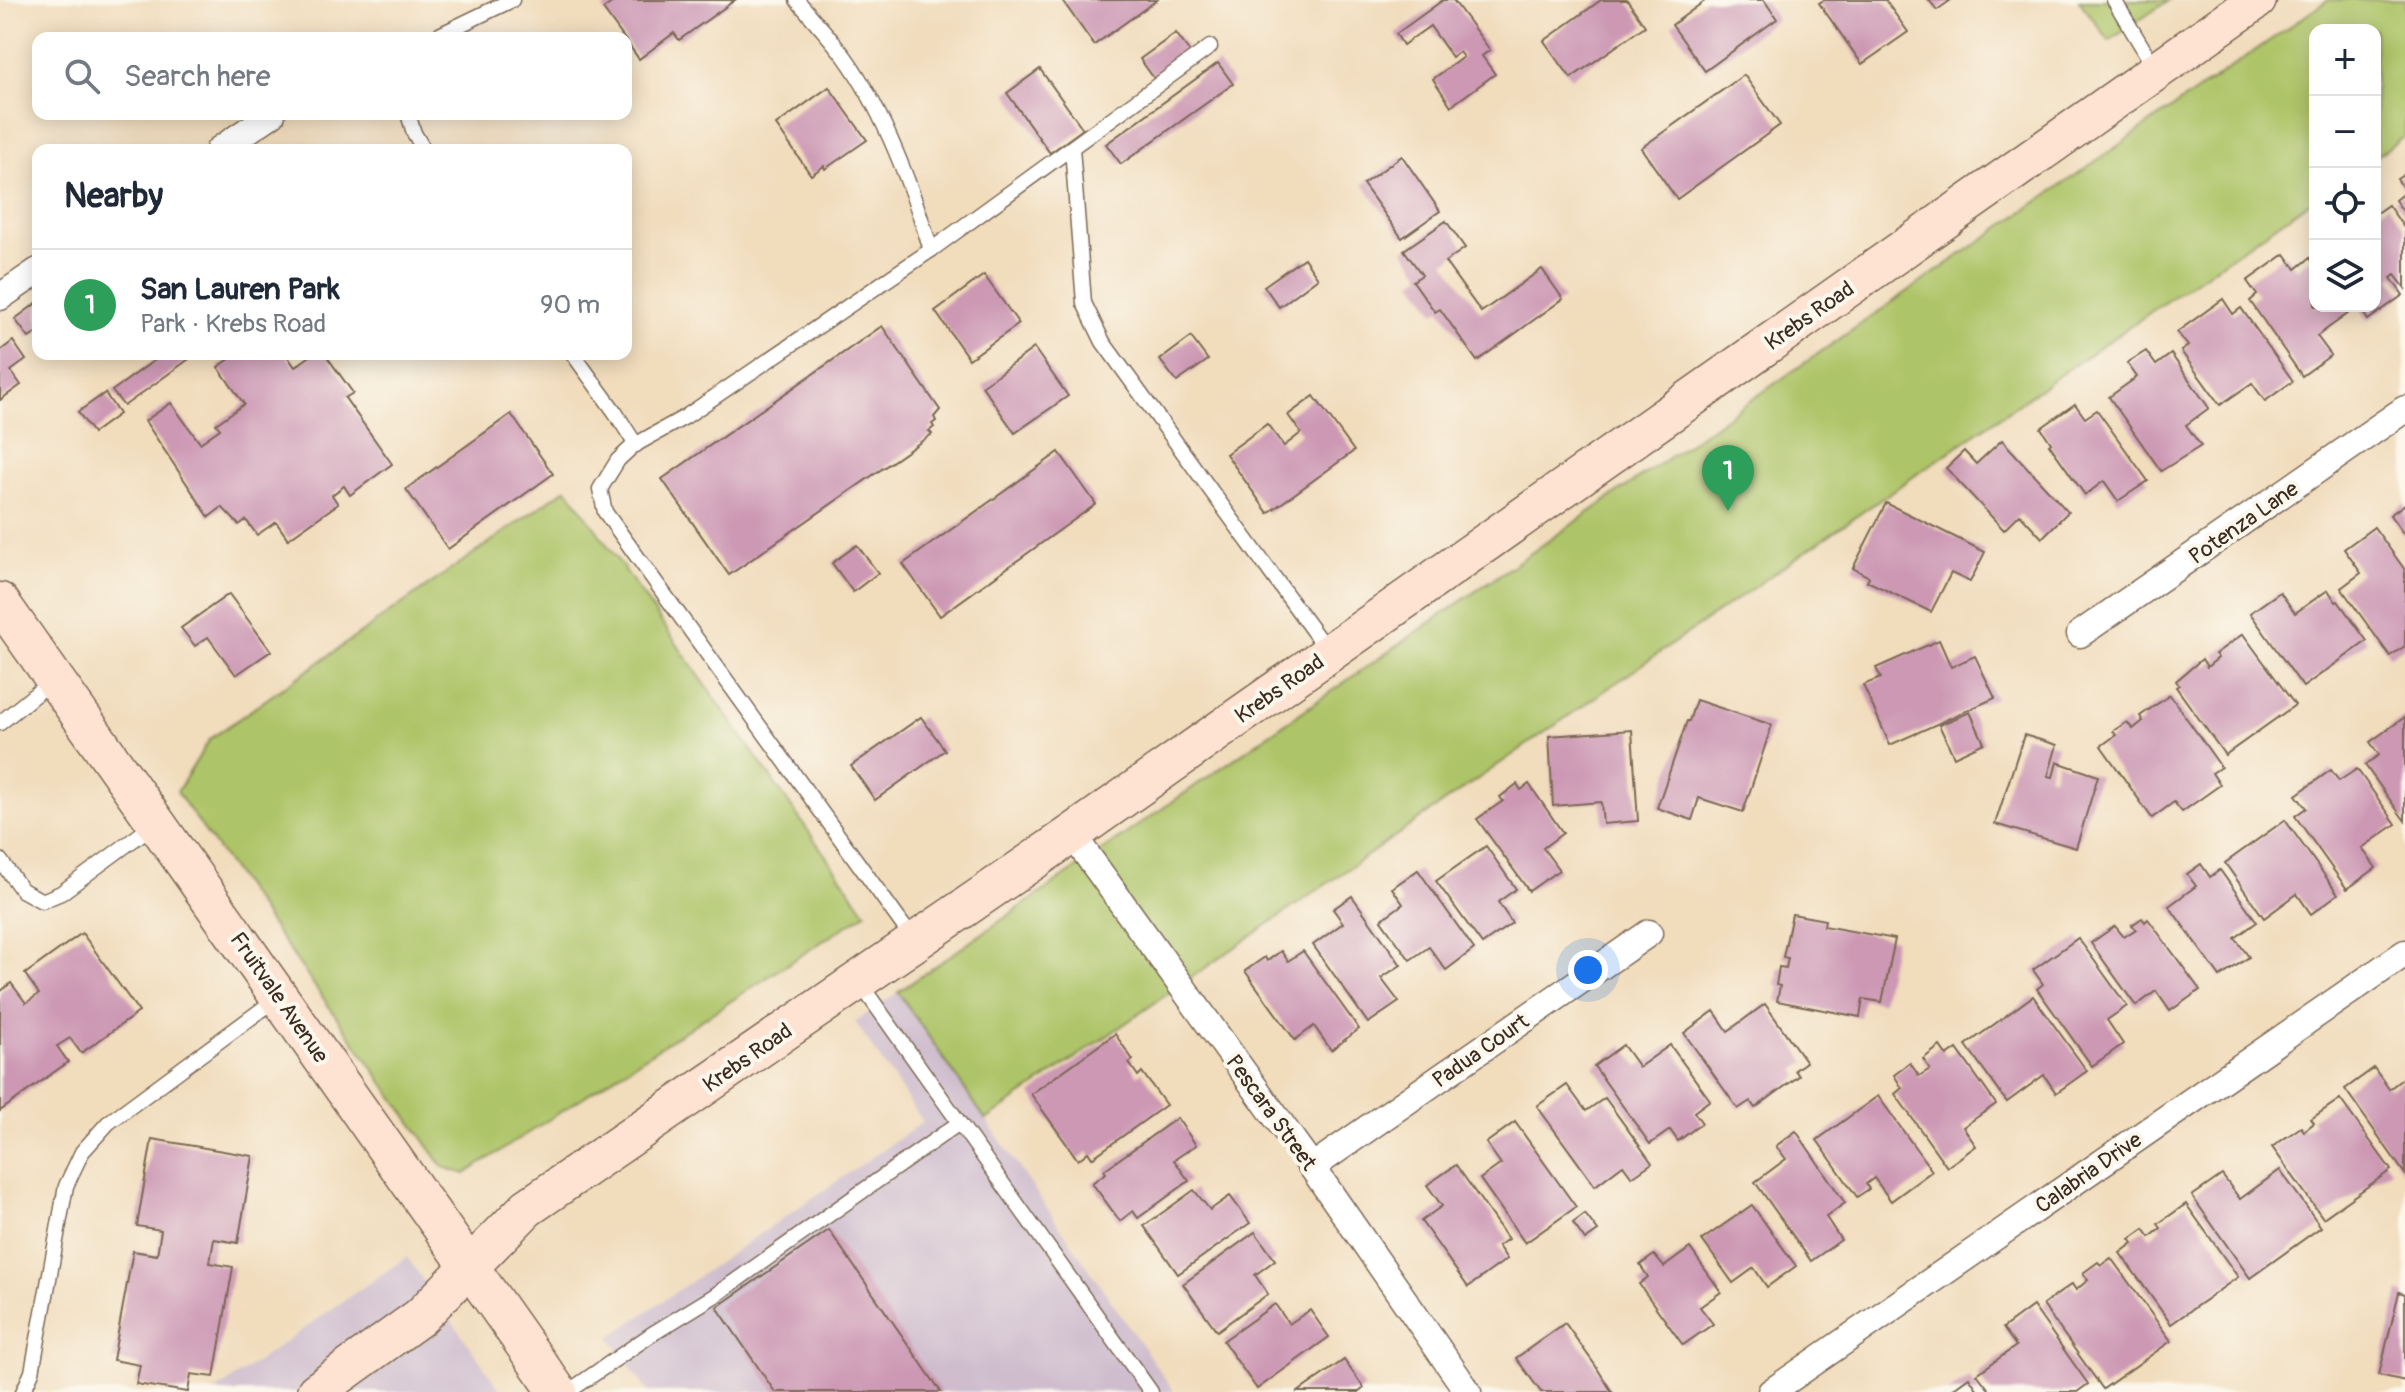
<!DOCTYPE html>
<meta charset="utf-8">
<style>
body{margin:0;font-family:Pangolin,sans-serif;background:#f2f2f3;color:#1f2937}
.controls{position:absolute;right:24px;top:24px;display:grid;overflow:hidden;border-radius:16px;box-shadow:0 4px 20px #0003}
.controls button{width:72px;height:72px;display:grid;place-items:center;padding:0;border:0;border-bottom:2px solid #e0e1e3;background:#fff;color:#1f2937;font:40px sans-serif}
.you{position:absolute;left:1588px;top:970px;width:28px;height:28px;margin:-20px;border:6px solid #fff;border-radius:50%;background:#1a73e8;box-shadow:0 0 0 12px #1a73e833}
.badge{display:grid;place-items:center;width:52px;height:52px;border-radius:50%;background:#d93025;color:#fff;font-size:26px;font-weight:700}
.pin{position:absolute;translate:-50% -66px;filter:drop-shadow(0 2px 4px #0008)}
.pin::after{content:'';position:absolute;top:42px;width:28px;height:24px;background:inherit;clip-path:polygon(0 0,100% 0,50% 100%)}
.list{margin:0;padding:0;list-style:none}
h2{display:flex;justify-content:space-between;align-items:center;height:104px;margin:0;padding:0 32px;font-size:34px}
h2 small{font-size:26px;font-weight:400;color:#747a83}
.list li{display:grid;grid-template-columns:52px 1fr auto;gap:24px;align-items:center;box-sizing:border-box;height:112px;padding:0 32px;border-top:2px solid #e0e1e3}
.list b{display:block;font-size:30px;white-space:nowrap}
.list p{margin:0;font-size:26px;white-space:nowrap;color:#747a83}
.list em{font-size:26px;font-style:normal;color:#747a83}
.icon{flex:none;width:44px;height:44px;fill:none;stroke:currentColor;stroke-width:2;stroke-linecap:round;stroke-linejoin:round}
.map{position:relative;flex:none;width:2405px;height:1392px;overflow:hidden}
.search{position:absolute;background:#fff;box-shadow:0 4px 20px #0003;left:32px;top:32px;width:600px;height:88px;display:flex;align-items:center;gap:20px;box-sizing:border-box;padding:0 28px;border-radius:16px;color:#747a83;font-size:30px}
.panel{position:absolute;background:#fff;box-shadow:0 4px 20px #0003;left:32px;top:144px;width:600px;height:216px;border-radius:16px}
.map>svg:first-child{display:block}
.industrial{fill:#cfbdce}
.green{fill:#aec468;stroke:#747743;stroke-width:2}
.building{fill:#cc98b4}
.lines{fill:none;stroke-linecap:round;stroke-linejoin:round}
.lane-casing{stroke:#7b6855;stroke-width:17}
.street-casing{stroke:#7b6855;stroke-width:29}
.secondary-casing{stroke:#7b6855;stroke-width:41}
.lane{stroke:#fff;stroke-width:14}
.street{stroke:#fff;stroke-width:26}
.secondary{stroke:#fee3d2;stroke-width:38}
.labels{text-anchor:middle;stroke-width:8;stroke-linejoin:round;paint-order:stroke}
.street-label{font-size:22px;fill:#3b2a1e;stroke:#fbf7ec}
</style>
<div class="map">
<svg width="2405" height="1392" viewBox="0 0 2405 1392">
<rect width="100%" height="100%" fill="#fbf7ec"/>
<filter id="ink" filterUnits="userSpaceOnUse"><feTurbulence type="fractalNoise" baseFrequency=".0125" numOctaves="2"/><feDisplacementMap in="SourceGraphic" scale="16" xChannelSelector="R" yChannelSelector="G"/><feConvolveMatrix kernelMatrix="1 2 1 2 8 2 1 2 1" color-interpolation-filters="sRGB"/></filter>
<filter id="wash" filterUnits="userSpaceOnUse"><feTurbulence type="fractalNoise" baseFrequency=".006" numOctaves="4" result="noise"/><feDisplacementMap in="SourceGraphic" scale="32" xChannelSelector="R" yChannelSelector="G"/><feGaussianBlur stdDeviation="1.8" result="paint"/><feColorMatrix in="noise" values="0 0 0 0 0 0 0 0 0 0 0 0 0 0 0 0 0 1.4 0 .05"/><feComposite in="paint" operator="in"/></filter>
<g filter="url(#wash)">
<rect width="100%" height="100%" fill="#f1dcbc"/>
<!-- industrial -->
<g class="industrial">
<polygon points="898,992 1174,1392 648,1392 610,1337 923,1122 855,1022"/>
<polygon points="407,1257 502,1392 214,1392 369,1283"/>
</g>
<!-- green -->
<g class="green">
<polygon points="2079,0 2169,0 2109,41"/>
<polygon points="2328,0 2405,0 2405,136 2375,157 2375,30 2315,30 2315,198 986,1120 898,992"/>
<polygon points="567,488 866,913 465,1174 443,1167 177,792 210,739"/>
</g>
<g id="blocks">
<!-- building -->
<g class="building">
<polygon points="616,0 735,0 679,40 674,33 639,59 603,9"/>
<polygon points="1062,0 1157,0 1094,45"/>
<polygon points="1443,0 1453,0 1490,50 1482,56 1495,74 1451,106 1433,79 1463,57 1459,52 1452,57 1430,26 1403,45 1396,34"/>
<polygon points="1601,0 1627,0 1645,26 1571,78 1544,41"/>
<polygon points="1706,0 1764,0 1777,19 1705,71 1672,25"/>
<polygon points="1824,0 1885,0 1908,32 1862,64 1819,3"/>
<polygon points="1929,0 1951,0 1937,10"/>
<polygon points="1176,33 1192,55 1156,81 1140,59"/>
<polygon points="1218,63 1233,84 1121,164 1106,144"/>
<polygon points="1040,69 1083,129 1050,153 1007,93"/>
<polygon points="1744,75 1780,125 1677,199 1641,148"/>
<polygon points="829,87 867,140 825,169 824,166 811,175 776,125"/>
<polygon points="1402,156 1440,211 1402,238 1363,184"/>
<polygon points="2405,174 2405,191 2397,179"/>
<polygon points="2405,192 2405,214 2395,200"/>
<polygon points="2388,205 2405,229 2405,288 2395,275 2391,278 2403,295 2368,320 2359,306 2375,306 2375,214"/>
<polygon points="1446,221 1465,248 1445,262 1481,312 1542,269 1563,299 1477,361 1440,309 1435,312 1413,281 1422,275 1404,250"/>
<polygon points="2285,254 2296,269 2310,258 2315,265 2315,306 2344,306 2349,313 2317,336 2331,355 2302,376 2250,301 2257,295 2247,281"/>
<polygon points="1304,258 1318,278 1279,307 1264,286"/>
<polygon points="984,275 1019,324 969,359 935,311"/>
<polygon points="2223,299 2233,314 2241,308 2293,381 2265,401 2252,383 2220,405 2181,351 2188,346 2177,332"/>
<polygon points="38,302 38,332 29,338 15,319"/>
<polygon points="882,326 940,410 934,417 936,421 932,424 934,427 929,431 932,434 729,575 662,479"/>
<polygon points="1191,337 1208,360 1177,382 1160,360"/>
<polygon points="13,341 26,360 11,371 21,385 0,400 0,351"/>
<polygon points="1034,348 1068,396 1015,433 982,386"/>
<polygon points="2146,351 2156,365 2171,354 2209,408 2186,425 2201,446 2161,471 2109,397 2137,377 2127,363"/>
<polygon points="163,354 196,354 124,406 112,391"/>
<polygon points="237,354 286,354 295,367 313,354 325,354 353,393 345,398 392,464 350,495 344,486 332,495 338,504 288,539 276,522 257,535 246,520 239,525 222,507 209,517 145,421 171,403 200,443 220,429 216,424 244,404 218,367"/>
<polygon points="105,393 119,414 93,433 78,412"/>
<polygon points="1314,396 1354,451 1268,513 1226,454 1267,424 1284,446 1301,433 1288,415"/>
<polygon points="2075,404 2085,418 2097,410 2148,481 2118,501 2104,481 2085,495 2049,444 2051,443 2041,428"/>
<polygon points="511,414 553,474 448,549 406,489"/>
<polygon points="2002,440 2068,512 2042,538 2020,514 2004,530 1946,468 1964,451 1976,464"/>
<polygon points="1059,452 1096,504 940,616 903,564"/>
<polygon points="1886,503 1985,552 1970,582 1951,573 1931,612 1867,581 1869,577 1853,568"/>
<polygon points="2405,504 2405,536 2390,515"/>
<polygon points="2374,527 2405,570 2405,646 2390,656 2341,588 2361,573 2344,549"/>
<polygon points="857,545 878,573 853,592 832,563"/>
<polygon points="2328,590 2336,602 2338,601 2367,641 2303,687 2250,613 2280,592 2295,613"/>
<polygon points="229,594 271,651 236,675 208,637 195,646 181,628"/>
<polygon points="2243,634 2295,705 2225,755 2176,687 2179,685 2176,681 2202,659 2207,667 2218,658 2215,654"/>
<polygon points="1939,640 1951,667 1975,656 1995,698 1890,745 1863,685 1881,678 1876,668"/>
<polygon points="2170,695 2221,767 2212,773 2220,785 2182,812 2174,802 2152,818 2101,746 2116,735 2113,731 2127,722 2133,729 2143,721 2140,716"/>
<polygon points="1696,700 1772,725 1743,812 1699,798 1692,820 1657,808 1687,721 1689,721"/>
<polygon points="1970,712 1984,743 1954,757 1939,725"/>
<polygon points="921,717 945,750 875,800 851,766"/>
<polygon points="2405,717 2405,821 2365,765 2379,755 2370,742"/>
<polygon points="1632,730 1638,821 1603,824 1601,802 1553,806 1549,736"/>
<polygon points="2024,735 2057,745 2048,776 2053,777 2057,762 2098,776 2076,848 1995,824"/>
<polygon points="2357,769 2396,824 2362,848 2376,868 2347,889 2295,816 2306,808 2296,795 2331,770 2339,781"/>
<polygon points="1517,784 1521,790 1529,784 1563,833 1543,848 1559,870 1529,891 1477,819 1503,801 1500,797"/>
<polygon points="2285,820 2338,894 2311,914 2297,894 2264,918 2225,863"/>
<polygon points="1486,846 1516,889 1498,902 1512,923 1482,944 1436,881"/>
<polygon points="2201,864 2210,877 2220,870 2257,922 2235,938 2249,957 2220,977 2169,906 2196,886 2187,874"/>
<polygon points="1418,870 1474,949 1446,970 1429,947 1410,960 1381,920 1403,904 1392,888"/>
<polygon points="1352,896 1401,965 1381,978 1399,1002 1368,1023 1313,945 1343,923 1333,909"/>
<polygon points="1792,914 1825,920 1824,926 1895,939 1882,1002 1863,999 1860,1017 1777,1001 1780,986 1776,985 1779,967 1786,968 1788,958 1783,957"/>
<polygon points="2142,918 2145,922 2148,919 2200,990 2170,1011 2156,991 2136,1006 2091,943 2115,926 2124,937 2136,929 2132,925"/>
<polygon points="82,933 139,1012 81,1053 70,1038 57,1046 68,1062 0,1111 0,992 11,983 26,1003 39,994 25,974"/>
<polygon points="2078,938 2127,1006 2107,1020 2123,1044 2092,1066 2037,989 2043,984 2033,970"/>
<polygon points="1281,951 1288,961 1303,951 1359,1029 1331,1050 1314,1026 1295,1040 1245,971 1265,957 1267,961"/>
<polygon points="2033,996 2087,1071 2056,1093 2044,1075 2007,1102 1966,1045"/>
<polygon points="1765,1004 1806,1062 1795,1070 1799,1076 1755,1108 1750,1101 1738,1109 1684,1033 1714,1011 1728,1031"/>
<polygon points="1115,1034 1133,1060 1129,1063 1138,1076 1142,1072 1166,1105 1092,1158 1088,1152 1078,1160 1031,1094"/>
<polygon points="1623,1045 1639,1067 1670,1045 1710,1100 1694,1112 1702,1123 1678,1141 1670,1130 1650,1144 1594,1066"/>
<polygon points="1940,1046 1947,1056 1957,1049 1996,1104 1963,1127 1976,1146 1947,1167 1895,1094 1902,1088 1894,1075 1910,1063 1919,1076 1930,1069 1923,1059"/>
<polygon points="2374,1068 2389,1089 2405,1077 2405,1174 2345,1089"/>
<polygon points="1567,1085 1586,1111 1605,1098 1652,1163 1632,1177 1623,1165 1595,1186 1537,1106"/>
<polygon points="1878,1096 1932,1171 1891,1201 1874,1178 1866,1184 1869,1189 1857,1197 1817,1140"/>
<polygon points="2340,1099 2391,1170 2323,1218 2272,1147 2301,1127 2304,1131 2314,1123 2311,1119"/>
<polygon points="1177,1118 1196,1145 1174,1160 1189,1181 1138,1218 1133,1211 1120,1221 1092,1183 1106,1173 1104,1170"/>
<polygon points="1515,1122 1576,1207 1525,1243 1480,1179 1501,1164 1486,1143"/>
<polygon points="1796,1131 1845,1203 1826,1217 1841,1240 1811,1261 1755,1182 1786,1159 1776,1146"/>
<polygon points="152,1139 253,1156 238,1243 214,1239 210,1263 233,1267 214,1377 191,1374 188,1392 136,1384 140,1365 113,1360 133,1251 157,1255 161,1230 137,1226"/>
<polygon points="1456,1165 1508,1239 1498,1246 1507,1259 1468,1287 1421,1221 1442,1206 1427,1185"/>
<polygon points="2280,1170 2321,1227 2250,1278 2192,1196 2222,1175 2240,1199"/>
<polygon points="1194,1190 1210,1210 1230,1196 1250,1223 1178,1274 1144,1226"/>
<polygon points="2186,1204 2238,1277 2171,1324 2120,1253 2133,1243 2130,1239 2144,1229 2150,1237 2161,1228 2158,1224"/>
<polygon points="1752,1205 1796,1266 1767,1287 1754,1268 1733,1283 1702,1240"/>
<polygon points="1585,1214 1598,1231 1585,1240 1573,1223"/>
<polygon points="829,1230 941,1392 775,1392 717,1307"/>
<polygon points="1255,1232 1275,1260 1255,1275 1268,1294 1217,1331 1183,1284"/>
<polygon points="1690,1248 1721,1292 1700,1307 1713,1324 1683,1345 1639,1284 1648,1277 1640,1265 1654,1255 1664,1267"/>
<polygon points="2111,1258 2171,1341 2103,1389 2043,1305 2072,1284 2076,1290 2088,1280 2083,1273 2098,1262 2101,1265"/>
<polygon points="2399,1292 2405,1294 2405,1381 2379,1375"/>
<polygon points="1275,1304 1289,1324 1310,1310 1329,1337 1257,1389 1223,1341"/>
<polygon points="2033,1306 2088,1384 2077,1392 1991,1392 1977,1374 2016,1346 2003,1328"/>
<polygon points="1565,1323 1595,1365 1612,1392 1541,1392 1516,1358"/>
<polygon points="1344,1360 1364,1388 1359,1392 1298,1392"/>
<polygon points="1969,1377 1979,1392 1948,1392"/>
</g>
</g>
</g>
<g filter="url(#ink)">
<use href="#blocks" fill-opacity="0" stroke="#7b6855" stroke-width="2"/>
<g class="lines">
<defs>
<g id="lane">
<path d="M797,0C813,19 830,37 845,57C883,110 912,188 931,250"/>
<polyline points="2114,0 2156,70"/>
<polyline points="433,38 512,0"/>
<polyline points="408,114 414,133 424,150"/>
<polyline points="1072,148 1084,303 1103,342 1329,653"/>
<polyline points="573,354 615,412 636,445"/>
<polyline points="0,723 54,679"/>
<polyline points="0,860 22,890 42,901 61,893 156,823"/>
<polyline points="915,942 605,512 600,489 618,460 633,446 685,417 931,250 1210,47"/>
<polyline points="859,982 1151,1392"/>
<polyline points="23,1392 32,1372 66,1186 82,1152 108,1123 279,997"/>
<polyline points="568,1392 652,1334 714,1296 959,1123"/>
</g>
<g id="street">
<polyline points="219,150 272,114"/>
<polyline points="0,297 38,271"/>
<polyline points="2080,634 2405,409"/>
<polyline points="1072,834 1312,1167 1468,1392"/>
<polyline points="1312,1167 1649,933"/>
<polyline points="1771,1392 2405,953"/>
</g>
<g id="secondary">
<polyline points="0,602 558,1392"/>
<polyline points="316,1392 420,1317 527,1208 1072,834 2257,0"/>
</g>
</defs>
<!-- lane casing -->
<use href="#lane" class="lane-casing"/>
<!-- street casing -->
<use href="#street" class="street-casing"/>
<!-- secondary casing -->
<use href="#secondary" class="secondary-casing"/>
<!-- lane -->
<use href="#lane" class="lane"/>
<!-- street -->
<use href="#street" class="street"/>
<!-- secondary -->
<use href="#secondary" class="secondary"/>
</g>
</g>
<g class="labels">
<!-- street labels -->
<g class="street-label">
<text transform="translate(1809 315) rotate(-35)" y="8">Krebs Road</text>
<text transform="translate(2243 522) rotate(-35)" y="8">Potenza Lane</text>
<text transform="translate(1279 688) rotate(-35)" y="8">Krebs Road</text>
<text transform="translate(280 997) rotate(55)" y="8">Fruitvale Avenue</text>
<text transform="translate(1480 1050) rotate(-35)" y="8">Padua Court</text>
<text transform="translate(747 1057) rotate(-35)" y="8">Krebs Road</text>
<text transform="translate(1272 1112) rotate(54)" y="8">Pescara Street</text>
<text transform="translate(2088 1172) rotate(-35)" y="8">Calabria Drive</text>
</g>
</g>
</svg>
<div class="controls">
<button>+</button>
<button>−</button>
<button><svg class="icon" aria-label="locate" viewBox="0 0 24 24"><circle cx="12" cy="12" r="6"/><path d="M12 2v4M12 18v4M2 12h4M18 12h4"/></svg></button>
<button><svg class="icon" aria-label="layers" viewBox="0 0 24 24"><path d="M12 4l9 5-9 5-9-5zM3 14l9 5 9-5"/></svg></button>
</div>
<div class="you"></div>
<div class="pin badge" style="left:1728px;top:511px;background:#2e9e5b">1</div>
<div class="search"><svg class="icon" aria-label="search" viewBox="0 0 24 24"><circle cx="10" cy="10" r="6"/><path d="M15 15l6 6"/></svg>Search here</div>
<section class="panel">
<h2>Nearby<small></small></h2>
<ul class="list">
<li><span class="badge" style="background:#2e9e5b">1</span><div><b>San Lauren Park</b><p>Park · Krebs Road</p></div><em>90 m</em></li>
</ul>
</section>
</div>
